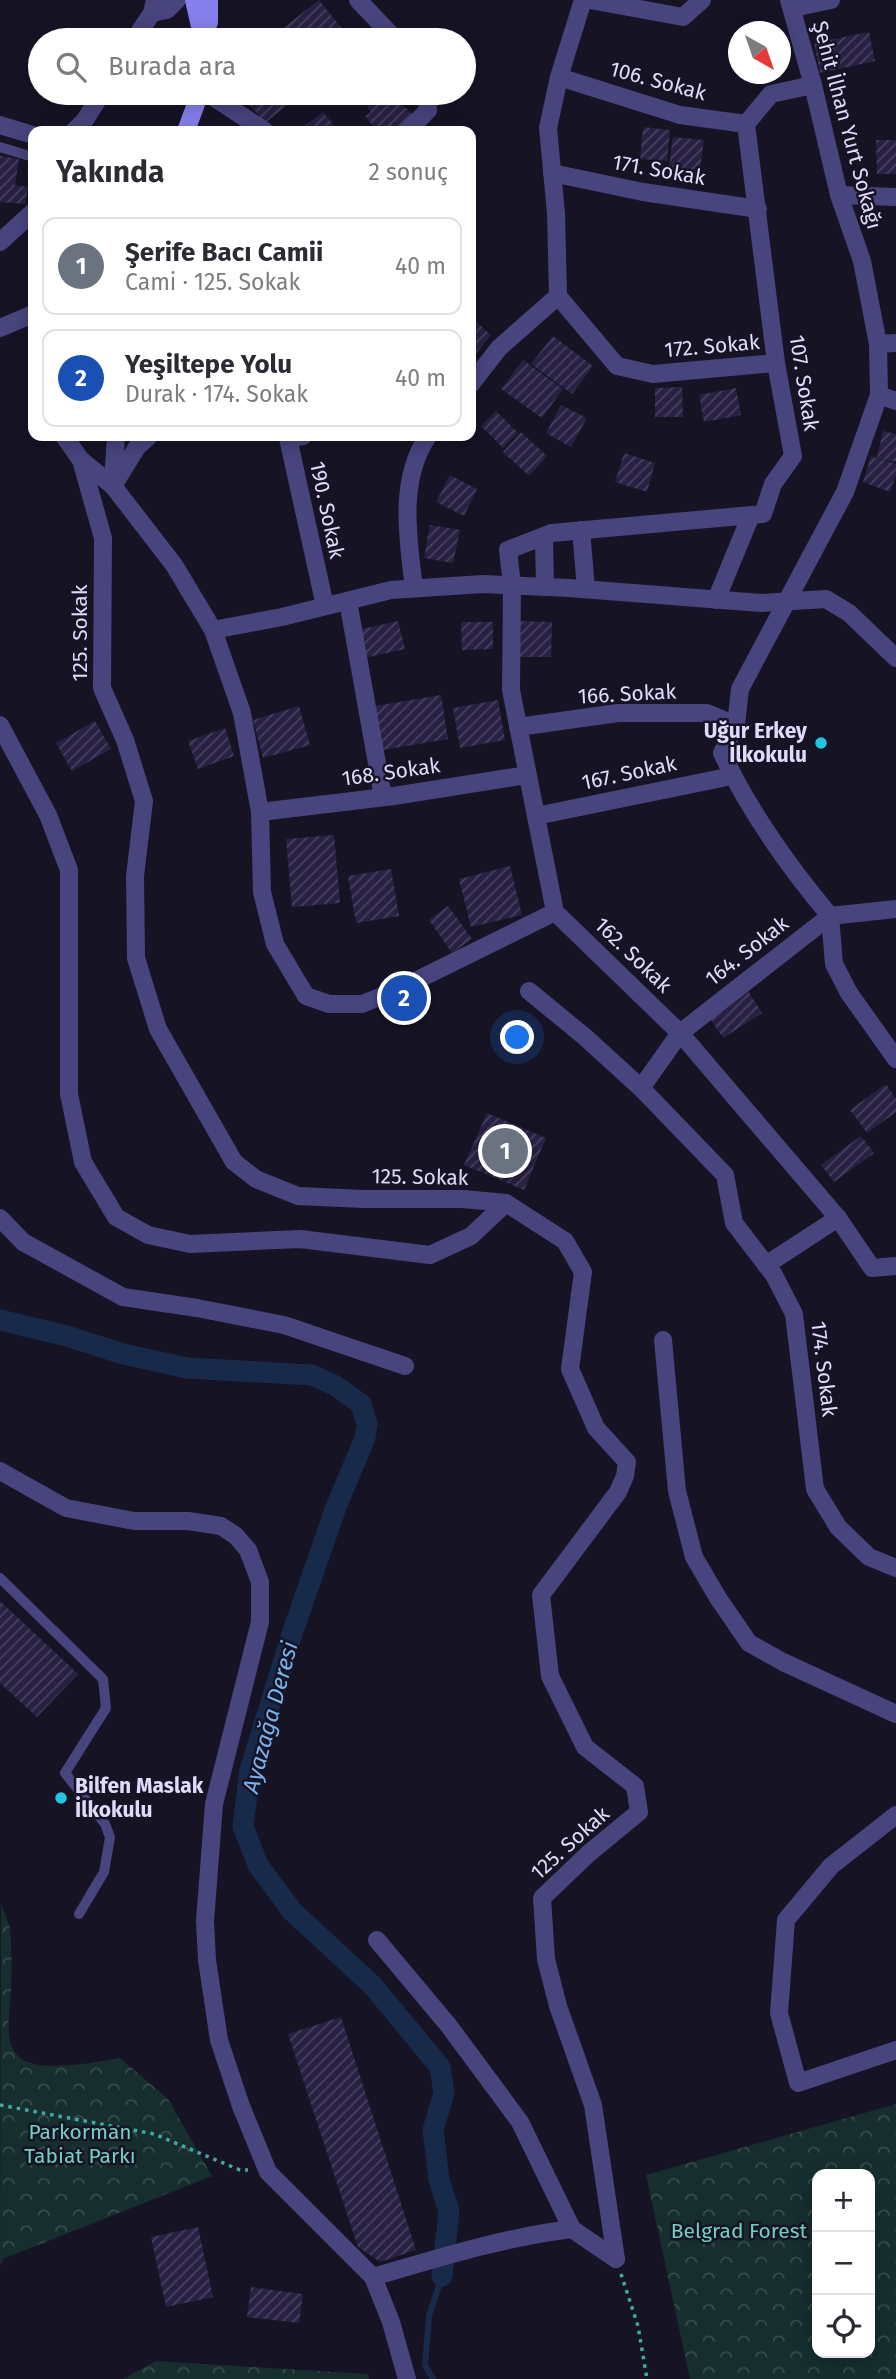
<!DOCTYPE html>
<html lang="tr">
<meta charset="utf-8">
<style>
body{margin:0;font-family:"Fira Sans",sans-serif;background:#f2f2f3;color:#2b2b33}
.controls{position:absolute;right:21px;bottom:21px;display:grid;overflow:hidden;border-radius:14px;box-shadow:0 4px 18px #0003}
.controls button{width:63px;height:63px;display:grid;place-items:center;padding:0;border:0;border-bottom:2px solid #e1e1e2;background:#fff;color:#2b2b33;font:35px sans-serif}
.compass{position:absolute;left:728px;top:21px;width:63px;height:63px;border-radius:50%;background:#fff;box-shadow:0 4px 18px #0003;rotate:140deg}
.you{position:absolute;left:518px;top:1038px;width:24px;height:24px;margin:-18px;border:5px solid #fff;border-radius:50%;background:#1a73e8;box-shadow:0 0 0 10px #1a73e833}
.badge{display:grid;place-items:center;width:46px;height:46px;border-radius:50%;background:#2563eb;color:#fff;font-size:23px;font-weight:700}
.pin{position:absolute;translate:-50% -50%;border:4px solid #fff;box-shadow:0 2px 7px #0006}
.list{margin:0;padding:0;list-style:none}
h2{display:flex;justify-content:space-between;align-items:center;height:91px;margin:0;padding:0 28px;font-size:30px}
h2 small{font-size:23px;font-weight:400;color:#7c7c81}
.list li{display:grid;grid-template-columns:46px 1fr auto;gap:21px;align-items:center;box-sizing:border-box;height:98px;margin:0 14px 14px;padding:0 14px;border:2px solid #e1e1e2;border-radius:14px}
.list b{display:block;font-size:26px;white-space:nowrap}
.list p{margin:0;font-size:23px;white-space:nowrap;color:#7c7c81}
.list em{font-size:23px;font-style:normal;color:#7c7c81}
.icon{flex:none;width:38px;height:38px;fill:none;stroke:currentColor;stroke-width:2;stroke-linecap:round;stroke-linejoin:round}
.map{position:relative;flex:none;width:896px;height:2379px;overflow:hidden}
.search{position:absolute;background:#fff;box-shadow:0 4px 18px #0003;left:28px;top:28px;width:448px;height:77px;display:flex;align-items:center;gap:18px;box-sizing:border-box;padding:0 24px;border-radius:38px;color:#7c7c81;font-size:26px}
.panel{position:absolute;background:#fff;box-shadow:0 4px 18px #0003;left:28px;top:126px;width:448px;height:315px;border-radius:14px}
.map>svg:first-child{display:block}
.forest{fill:url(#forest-crowns);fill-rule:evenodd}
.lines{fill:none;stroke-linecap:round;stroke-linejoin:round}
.stream{stroke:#182a49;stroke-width:6}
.canal{stroke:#182a49;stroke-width:21}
.building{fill:url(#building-hatch)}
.path{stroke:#40a9a6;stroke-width:3.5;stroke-dasharray:3.5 5;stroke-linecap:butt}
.lane{stroke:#48447e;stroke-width:10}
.street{stroke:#48447e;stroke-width:18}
.secondary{stroke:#867fed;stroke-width:18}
.poi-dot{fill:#21c7e0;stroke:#161325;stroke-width:2.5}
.labels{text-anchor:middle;stroke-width:5;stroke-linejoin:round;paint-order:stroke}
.street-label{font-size:21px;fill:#e0dbfa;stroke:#161325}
.poi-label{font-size:21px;font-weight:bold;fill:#e0dbfa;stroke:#161325;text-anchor:end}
.park-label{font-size:21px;fill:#71d1bc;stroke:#161325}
.water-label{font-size:23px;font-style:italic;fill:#77b2ec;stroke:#161325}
</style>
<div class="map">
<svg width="896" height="2379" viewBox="0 0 896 2379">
<defs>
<pattern id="forest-crowns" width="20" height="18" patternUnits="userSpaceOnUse" patternTransform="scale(1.75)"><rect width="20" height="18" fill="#162e2e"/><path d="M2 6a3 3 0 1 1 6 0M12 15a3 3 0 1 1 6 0" fill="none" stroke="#384c4d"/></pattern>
<pattern id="building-hatch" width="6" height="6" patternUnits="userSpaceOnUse" patternTransform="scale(1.75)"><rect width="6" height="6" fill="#292143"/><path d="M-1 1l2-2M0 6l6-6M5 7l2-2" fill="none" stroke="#48415f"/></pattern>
</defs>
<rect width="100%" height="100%" fill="#161325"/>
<!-- forest -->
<g class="forest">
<path d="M1,1904C4,1912 9,1921 10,1929C12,1949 12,1969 11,1989C11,2009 2,2042 19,2057C38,2074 97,2062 120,2058L168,2099L212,2176L3,2259L0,2266Z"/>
<path d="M896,2104V2379H690L646,2175ZM817,2174H870V2353H817Z"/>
<polygon points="156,2361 368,2374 369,2379 123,2379"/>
</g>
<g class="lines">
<!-- stream -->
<polyline class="stream" points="433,2379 425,2365 429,2316 442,2276"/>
<!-- canal -->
<polyline class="canal" points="0,1320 67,1336 123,1354 187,1368 312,1375 336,1386 361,1404 367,1424 365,1438 336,1507 292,1634 250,1770 243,1827 258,1865 292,1911 373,1986 440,2067 444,2093 433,2130 439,2180 449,2211 442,2276"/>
</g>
<!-- building -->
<g class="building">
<polygon points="319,0 351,40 270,40 269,39"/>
<polygon points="869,32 875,61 820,73 814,43"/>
<polygon points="240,93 297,93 300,95 265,123"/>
<polygon points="384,93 389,93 418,119 402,131 377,131 365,116 371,112 367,107"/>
<polygon points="323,112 339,131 298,131"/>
<polygon points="643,127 670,130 667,161 640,159"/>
<polygon points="673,137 704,140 699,176 668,173"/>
<polygon points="876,140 896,140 896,174 877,174"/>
<polygon points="0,156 19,159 15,185 28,187 25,204 0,202"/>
<polygon points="471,317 491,335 471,360"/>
<polygon points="553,336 593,366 572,394 531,364"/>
<polygon points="523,360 563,389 542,418 501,389"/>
<polygon points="682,387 683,417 655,417 655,388"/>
<polygon points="736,388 741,415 704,422 699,395"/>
<polygon points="561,405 587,418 571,447 546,433"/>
<polygon points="496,411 518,433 503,448 481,426"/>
<polygon points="883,431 896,434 896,462 877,458"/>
<polygon points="521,432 547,456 529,476 503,452"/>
<polygon points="624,453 655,463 647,492 615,482"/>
<polygon points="871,456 896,464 896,475 890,492 863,482"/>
<polygon points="450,475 477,489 464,516 436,502"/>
<polygon points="430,525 460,530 453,563 424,558"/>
<polygon points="398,621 405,649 364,658 358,630"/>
<polygon points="520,621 552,622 551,657 520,657"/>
<polygon points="461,622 493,622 493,649 462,650"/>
<polygon points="441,695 448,739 383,750 375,706"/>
<polygon points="498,700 505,740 460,748 453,708"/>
<polygon points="299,706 310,745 263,758 253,720"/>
<polygon points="95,721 111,749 72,771 56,743"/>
<polygon points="225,728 234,756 198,769 188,741"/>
<polygon points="334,835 340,903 292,907 286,839"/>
<polygon points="510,866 522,915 471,927 459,879"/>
<polygon points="391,869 399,916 356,923 348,876"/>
<polygon points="448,906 472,939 452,953 429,920"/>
<polygon points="748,991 762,1013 723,1038 709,1017"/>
<polygon points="886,1084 896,1099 896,1112 867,1133 850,1110"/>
<polygon points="487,1113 546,1138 524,1190 464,1165"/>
<polygon points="861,1136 874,1153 834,1182 821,1165"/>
<polygon points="0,1601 78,1674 37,1717 0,1683"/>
<polygon points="341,2017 416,2250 380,2262 358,2247 288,2034"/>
<polygon points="198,2227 213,2297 166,2307 151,2237"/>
<polygon points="251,2287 303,2294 299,2323 247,2317"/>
</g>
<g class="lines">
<!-- path -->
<g class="path">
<polyline points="0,2105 154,2134 240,2170 248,2170"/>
<polyline points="621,2274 638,2326 647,2379"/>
</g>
<!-- lane -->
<g class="lane">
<polyline points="0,147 33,157"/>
<polyline points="0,1578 103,1679 106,1708 65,1773 105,1824 110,1837 104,1872 79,1914"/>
</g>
<!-- street -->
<g class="street">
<polyline points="358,0 396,40"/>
<polyline points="590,0 683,17 702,0"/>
<path d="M789,0L813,85L839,195L862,261L878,344L879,395L845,492L740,689L736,725L722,753C748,809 790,868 830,916L896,909"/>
<polyline points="793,8 831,0"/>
<polyline points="152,13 167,10 177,0"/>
<polyline points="134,40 152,13 155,0"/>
<polyline points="559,77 680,115 746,124"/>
<polyline points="813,85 771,94 746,124 776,363 793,456 773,484 763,514 552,533 508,550 512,585 511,690 555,912 680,1033 838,1218 872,1268 896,1266"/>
<polyline points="207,93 265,131"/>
<polyline points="0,125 33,135"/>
<polyline points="74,131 85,120 102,93"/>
<polyline points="408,131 428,110 426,93"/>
<polyline points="552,173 643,192 758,209"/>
<polyline points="839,195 896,197"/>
<polyline points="0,242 33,212"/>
<polyline points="558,296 617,366 653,374 776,363"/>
<polyline points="0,328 33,314"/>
<polyline points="878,344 896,343"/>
<polyline points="471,384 499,348 558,296 556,213 548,128 559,77 583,0"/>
<polyline points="879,395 896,401"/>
<polyline points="64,436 81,460 113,486 174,565 213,630 242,713 260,812 262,892 275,944 306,996 329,1004 362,1004 395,991 555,912"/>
<polyline points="303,436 288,438 325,606"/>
<polyline points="81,460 103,538 102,688 125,740 144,801 135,876 136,958 158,1029 234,1162 256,1179 298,1196 364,1199 463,1199 506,1203 565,1241 583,1272 570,1369 596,1428 627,1462 625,1476 618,1492 541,1595 550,1676 585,1747 635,1786 639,1812 588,1854 542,1898 546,1959 558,2006 593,2105 616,2259"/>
<polyline points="113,482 116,436"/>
<polyline points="113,486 137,447 149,436"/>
<polyline points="581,530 586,589"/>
<polyline points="544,537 545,587"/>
<path d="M414,588C408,539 398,480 428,436"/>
<polyline points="716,600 751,515"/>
<polyline points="348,601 383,797"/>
<polyline points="213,630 282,617 391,590 483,584 569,588 761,603 826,599 849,613 896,658"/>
<polyline points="0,725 48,815 69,870 69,1094 83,1162 116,1217 148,1235 190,1244 300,1239 430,1255 471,1236 506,1203"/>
<polyline points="518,727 618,713 707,713 736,725"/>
<polyline points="260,812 394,796 527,775"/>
<polyline points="536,816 732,776"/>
<polyline points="830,916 834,964 849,993 896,1059"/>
<polyline points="529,991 585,1037 641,1088 725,1175 734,1223 774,1275 794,1314 815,1489 838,1527 869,1557 896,1568"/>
<polyline points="641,1088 680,1033 830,916"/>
<polyline points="0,1218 23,1242 123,1297 197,1308 284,1325 405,1366"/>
<polyline points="766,1265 838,1218"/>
<polyline points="663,1340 677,1491 694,1557 718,1598 749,1643 783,1662 896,1714"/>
<polyline points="0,1471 66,1508 134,1521 188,1521 221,1526 236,1536 248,1550 260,1582 260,1622 214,1804 205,1921 207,1960 219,2040 241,2106 268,2172 373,2277 391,2322 407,2379"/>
<polyline points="896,1815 831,1866 786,1920 779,2013 798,2083 896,2050"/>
<polyline points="377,1940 449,2026 520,2122 572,2229"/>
<path d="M373,2277C438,2258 505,2237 572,2229L616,2259"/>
</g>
<!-- secondary -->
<g class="secondary">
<polyline points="194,0 202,35"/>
<polyline points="203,40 209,22 209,0"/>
<polyline points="186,131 200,93"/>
</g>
</g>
<!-- markers -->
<g class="poi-dot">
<circle cx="821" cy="743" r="7"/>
<circle cx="61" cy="1798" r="7"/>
</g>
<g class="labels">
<!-- street labels -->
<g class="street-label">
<text transform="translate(658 81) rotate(15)" y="7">106. Sokak</text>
<text transform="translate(847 125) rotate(75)" y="7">Şehit İlhan Yurt Sokağı</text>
<text transform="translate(659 170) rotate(10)" y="7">171. Sokak</text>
<text transform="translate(712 346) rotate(-5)" y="7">172. Sokak</text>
<text transform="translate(804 383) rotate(81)" y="7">107. Sokak</text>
<text transform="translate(327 510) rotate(78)" y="7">190. Sokak</text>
<text transform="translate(80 633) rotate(-90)" y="7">125. Sokak</text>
<text transform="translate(627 694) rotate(-3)" y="7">166. Sokak</text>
<text transform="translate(391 772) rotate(-8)" y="7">168. Sokak</text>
<text transform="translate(629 773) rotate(-12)" y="7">167. Sokak</text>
<text transform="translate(747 951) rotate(-38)" y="7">164. Sokak</text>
<text transform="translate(633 955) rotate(44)" y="7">162. Sokak</text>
<text transform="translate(420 1177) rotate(1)" y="7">125. Sokak</text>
<text transform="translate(824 1369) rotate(83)" y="7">174. Sokak</text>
<text transform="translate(570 1843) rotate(-42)" y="7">125. Sokak</text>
</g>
<!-- poi labels -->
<g class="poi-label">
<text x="807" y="738">Uğur Erkey<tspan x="807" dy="24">İlkokulu</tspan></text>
<text x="75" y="1793" text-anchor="start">Bilfen Maslak<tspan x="75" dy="24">İlkokulu</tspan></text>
</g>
<!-- park labels -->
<g class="park-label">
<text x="80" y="2139">Parkorman<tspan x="80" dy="24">Tabiat Parkı</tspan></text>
<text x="739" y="2238">Belgrad Forest</text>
</g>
<!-- water labels -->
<g class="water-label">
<text transform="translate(270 1717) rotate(-75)" y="8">Ayazağa Deresi</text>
</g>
</g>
</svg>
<div class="controls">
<button>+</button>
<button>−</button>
<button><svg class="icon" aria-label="locate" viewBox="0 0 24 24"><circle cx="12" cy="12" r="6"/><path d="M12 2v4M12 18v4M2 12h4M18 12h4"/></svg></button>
</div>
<svg class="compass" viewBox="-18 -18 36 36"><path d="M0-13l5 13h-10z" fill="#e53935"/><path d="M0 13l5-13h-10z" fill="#7c7c81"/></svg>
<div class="you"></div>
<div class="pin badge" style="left:505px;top:1151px;background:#6b7280">1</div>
<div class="pin badge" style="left:404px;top:998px;background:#1a4fb4">2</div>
<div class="search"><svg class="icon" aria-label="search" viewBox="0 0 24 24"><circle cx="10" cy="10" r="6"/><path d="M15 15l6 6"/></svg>Burada ara</div>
<section class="panel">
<h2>Yakında<small>2 sonuç</small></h2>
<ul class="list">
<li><span class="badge" style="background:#6b7280">1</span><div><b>Şerife Bacı Camii</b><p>Cami · 125. Sokak</p></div><em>40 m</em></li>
<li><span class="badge" style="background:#1a4fb4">2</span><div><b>Yeşiltepe Yolu</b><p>Durak · 174. Sokak</p></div><em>40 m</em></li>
</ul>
</section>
</div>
